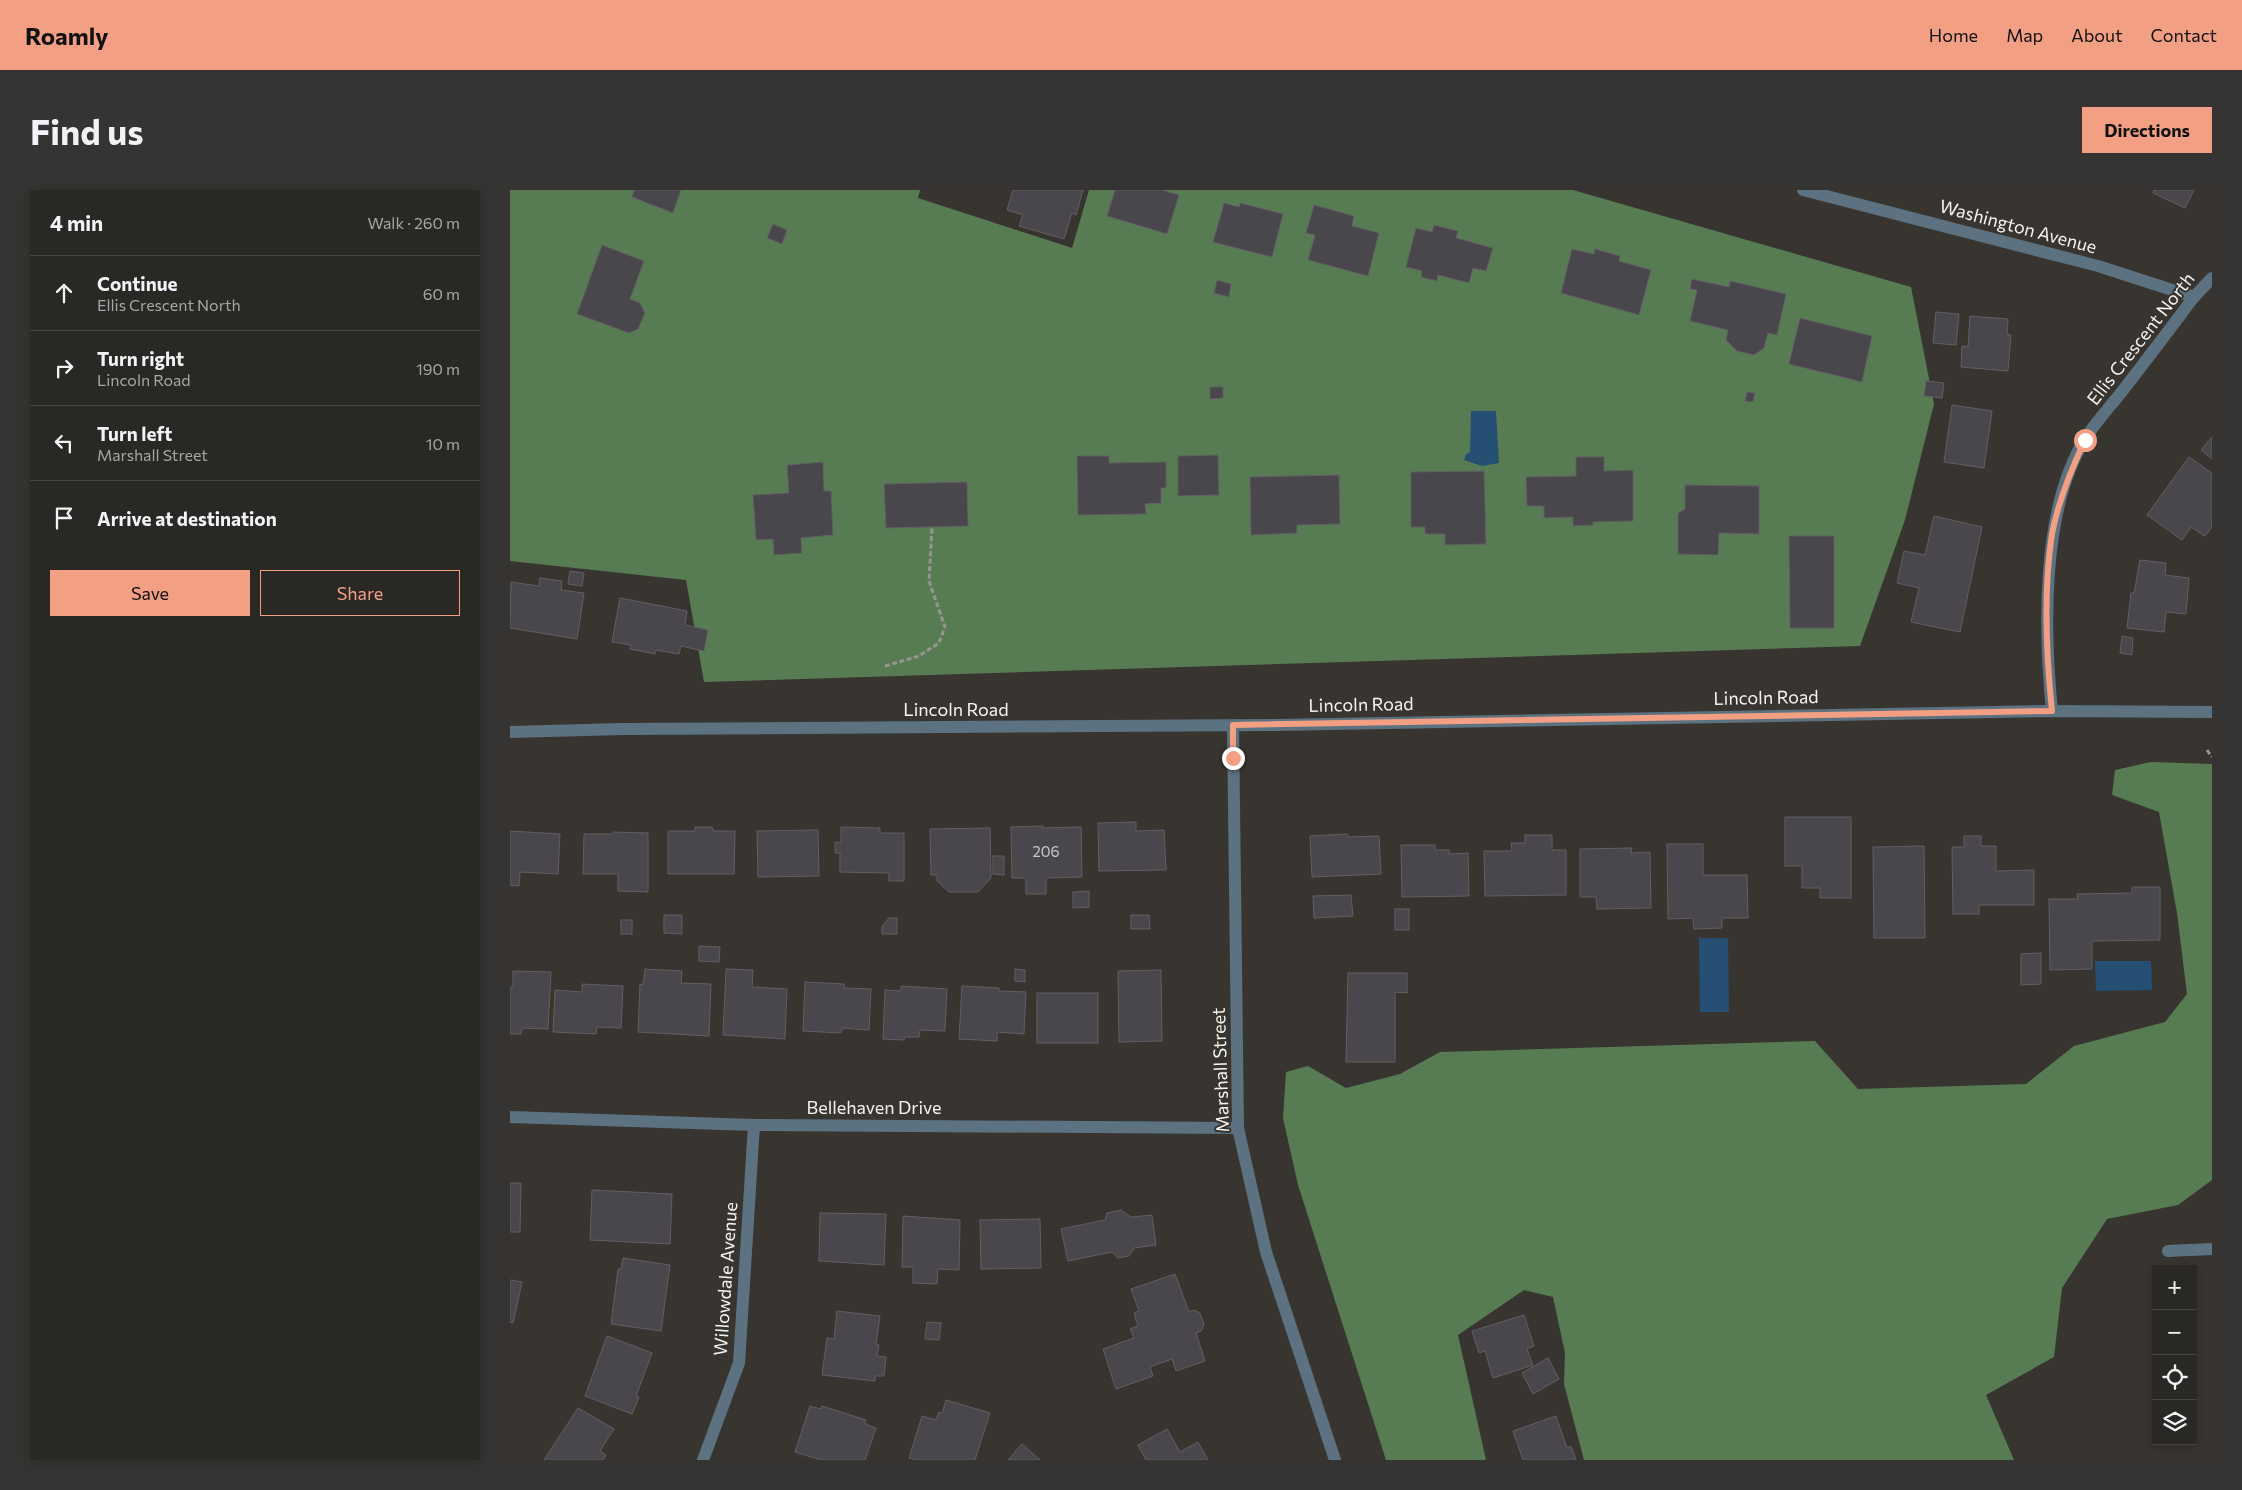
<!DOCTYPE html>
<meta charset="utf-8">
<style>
body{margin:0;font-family:Commissioner,sans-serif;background:#363432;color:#f1f3f6}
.controls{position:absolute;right:15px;bottom:15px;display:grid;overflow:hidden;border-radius:0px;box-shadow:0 2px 12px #0003}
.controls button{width:45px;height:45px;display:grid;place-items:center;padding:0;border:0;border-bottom:1px solid #464442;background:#2a2825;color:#f1f3f6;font:25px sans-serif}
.stop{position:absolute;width:15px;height:15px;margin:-11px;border:4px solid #f39f83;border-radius:50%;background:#fff}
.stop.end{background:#f39f83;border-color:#fff;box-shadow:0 1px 5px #0008}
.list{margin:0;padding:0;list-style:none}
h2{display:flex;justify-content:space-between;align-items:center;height:65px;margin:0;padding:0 20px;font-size:21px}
h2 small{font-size:16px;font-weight:400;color:#a5a6a7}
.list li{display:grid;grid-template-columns:32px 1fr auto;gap:15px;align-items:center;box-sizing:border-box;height:75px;padding:0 20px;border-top:1px solid #464442}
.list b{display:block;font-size:19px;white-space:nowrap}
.list p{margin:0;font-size:16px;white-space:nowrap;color:#a5a6a7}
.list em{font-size:16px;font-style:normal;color:#a5a6a7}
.actions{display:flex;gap:10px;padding:15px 20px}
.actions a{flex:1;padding:11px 0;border:1px solid #f39f83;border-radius:0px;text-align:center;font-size:18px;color:#f39f83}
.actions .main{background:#f39f83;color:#111}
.icon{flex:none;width:28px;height:28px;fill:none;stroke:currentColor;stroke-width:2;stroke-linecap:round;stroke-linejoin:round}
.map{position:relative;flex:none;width:1702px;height:1270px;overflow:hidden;border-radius:0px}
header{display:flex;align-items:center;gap:30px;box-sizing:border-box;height:70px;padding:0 25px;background:#f39f83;color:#111}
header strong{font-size:24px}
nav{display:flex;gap:28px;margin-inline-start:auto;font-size:18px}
.intro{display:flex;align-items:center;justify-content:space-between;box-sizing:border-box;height:120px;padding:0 30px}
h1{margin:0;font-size:35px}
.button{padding:12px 22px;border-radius:0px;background:#f39f83;color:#111;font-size:18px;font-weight:700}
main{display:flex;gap:30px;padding:0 30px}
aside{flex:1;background:#2a2825;border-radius:0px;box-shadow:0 2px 12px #0003}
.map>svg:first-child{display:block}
.forest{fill:#577c53}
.water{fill:#255074}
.building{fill:#49474b;stroke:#615f63}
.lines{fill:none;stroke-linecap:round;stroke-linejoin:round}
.path{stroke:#979491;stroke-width:3;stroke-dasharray:5 2.5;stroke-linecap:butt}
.service{stroke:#5c7280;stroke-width:12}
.minor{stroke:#5c7280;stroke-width:12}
.route{stroke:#f39f83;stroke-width:6}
.labels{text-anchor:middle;stroke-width:4;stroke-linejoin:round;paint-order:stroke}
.number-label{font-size:15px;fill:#cac8c8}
.street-label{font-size:18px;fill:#f5f3f1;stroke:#383531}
</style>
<header>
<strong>Roamly</strong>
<nav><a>Home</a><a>Map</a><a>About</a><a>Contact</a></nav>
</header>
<div class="intro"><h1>Find us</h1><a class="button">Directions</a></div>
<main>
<aside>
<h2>4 min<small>Walk · 260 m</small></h2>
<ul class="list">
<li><svg class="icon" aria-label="ahead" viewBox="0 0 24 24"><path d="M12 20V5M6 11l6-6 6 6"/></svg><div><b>Continue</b><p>Ellis Crescent North</p></div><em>60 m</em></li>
<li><svg class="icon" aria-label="right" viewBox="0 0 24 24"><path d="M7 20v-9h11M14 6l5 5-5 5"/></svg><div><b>Turn right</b><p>Lincoln Road</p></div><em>190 m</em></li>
<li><svg class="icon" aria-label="left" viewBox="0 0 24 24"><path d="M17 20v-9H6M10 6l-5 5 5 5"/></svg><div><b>Turn left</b><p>Marshall Street</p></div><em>10 m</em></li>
<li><svg class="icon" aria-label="arrive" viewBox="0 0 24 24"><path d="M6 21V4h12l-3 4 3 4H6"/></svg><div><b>Arrive at destination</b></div></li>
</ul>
<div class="actions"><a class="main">Save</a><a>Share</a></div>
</aside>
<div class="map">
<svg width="1702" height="1270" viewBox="0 0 1702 1270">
<rect width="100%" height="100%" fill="#383531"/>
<!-- forest -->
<g class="forest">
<polygon points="0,0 410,0 408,8 562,58 579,0 1063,0 1401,97 1424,214 1395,330 1350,456 194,492 176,390 0,371"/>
<polygon points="1641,572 1702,574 1702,990 1668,1015 1597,1029 1552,1098 1544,1167 1476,1205 1504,1270 1074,1270 1054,1194 1055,1163 1043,1107 1014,1100 948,1145 976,1270 876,1270 788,995 773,928 776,882 798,876 836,898 890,884 930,862 1305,851 1348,899 1516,894 1564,856 1655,832 1677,804 1667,723 1649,622 1602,605 1605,580"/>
</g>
<!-- water -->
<g class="water">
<polygon points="961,221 986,221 989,273 972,276 954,270 956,264 960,262"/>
<polygon points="1189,748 1218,748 1219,822 1190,822"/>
<polygon points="1585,771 1641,771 1642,800 1586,801"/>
</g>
<!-- building -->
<g class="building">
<polygon points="124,0 171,0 163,23 122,7"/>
<polygon points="503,0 573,0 566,25 562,23 554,49 509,36 513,25 497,20"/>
<polygon points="605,0 652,0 669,5 657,44 597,26"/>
<polygon points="1644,0 1684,0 1675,18 1643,3"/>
<polygon points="714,13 729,17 730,13 773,24 762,67 703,52"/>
<polygon points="804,15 844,26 842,36 869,43 858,86 798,70 805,45 796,43"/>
<polygon points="263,34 277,40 272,54 257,48"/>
<polygon points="924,35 948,41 946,48 983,58 976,81 963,78 959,93 928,85 927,91 911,87 912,81 896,77 906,38 922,42"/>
<polygon points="92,55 134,71 120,109 130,113 135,123 128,139 119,143 67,124"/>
<polygon points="1062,59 1084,64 1085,59 1110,66 1109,71 1141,80 1129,125 1051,103"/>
<polygon points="1182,89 1219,97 1220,91 1276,104 1267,145 1258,143 1254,158 1244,165 1227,161 1216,150 1218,140 1180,131 1187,100 1180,99"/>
<polygon points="707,90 721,94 719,107 704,103"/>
<polygon points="1426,122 1449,124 1446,155 1423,153"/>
<polygon points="1460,126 1498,129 1497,144 1501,145 1498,181 1451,177 1452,156 1458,157"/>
<polygon points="1290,128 1362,146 1352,192 1279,174"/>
<polygon points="1416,191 1434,193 1432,208 1414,206"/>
<polygon points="700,197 713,197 713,208 700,209"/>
<polygon points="1237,202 1245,203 1243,212 1235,211"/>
<polygon points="1442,215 1482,221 1474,278 1434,272"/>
<polygon points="1702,247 1702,269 1691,260"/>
<polygon points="708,265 709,305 668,306 668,266"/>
<polygon points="567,266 599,266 599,273 656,272 656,298 651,298 651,313 635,314 636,324 568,325"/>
<polygon points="1066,267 1094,267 1094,281 1123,280 1123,331 1083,332 1083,335 1063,336 1063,327 1034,328 1034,316 1017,316 1016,287 1066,286"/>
<polygon points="1679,267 1702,283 1702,337 1695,346 1681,337 1672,350 1637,325"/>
<polygon points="313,272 314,301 321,301 323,345 291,348 292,363 264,365 263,349 246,350 243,305 279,303 277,275"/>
<polygon points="974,281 976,354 935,355 935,344 915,344 915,337 901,337 901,282"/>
<polygon points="829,285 830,334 787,335 787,343 741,345 740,287"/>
<polygon points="457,292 458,336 376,338 374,294"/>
<polygon points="1175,295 1249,296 1249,344 1209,343 1208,365 1168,364 1168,323 1175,319"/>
<polygon points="1424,326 1472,337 1450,442 1401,432 1409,398 1387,393 1394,361 1415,365"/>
<polygon points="1279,346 1324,346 1324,438 1280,438"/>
<polygon points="1630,370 1656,373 1655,385 1679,388 1676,424 1656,422 1654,442 1617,438 1621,403 1624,403"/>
<polygon points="60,381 74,383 72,396 58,394"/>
<polygon points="30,388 52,391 51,400 74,403 67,449 0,438 1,392 29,396"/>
<polygon points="110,408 177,421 175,435 198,440 194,461 171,456 169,464 146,460 145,464 120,459 121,455 102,452"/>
<polygon points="1612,446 1623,448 1622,465 1610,463"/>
<polygon points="1275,627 1341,627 1341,708 1310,708 1310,698 1292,698 1292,676 1275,676"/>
<polygon points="626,632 626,641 654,640 656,680 589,681 588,633"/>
<polygon points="533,636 533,638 571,637 572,687 536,688 536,704 516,704 516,688 502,688 501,637"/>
<polygon points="185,637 202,637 203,641 225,641 224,684 158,684 158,641 185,641"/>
<polygon points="331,637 370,638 370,643 394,643 394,691 379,691 379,683 330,682 330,663 325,663 325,652 331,653"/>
<polygon points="480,638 481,688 468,702 439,702 427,691 427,685 421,685 420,639"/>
<polygon points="308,640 309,686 248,687 247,641"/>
<polygon points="0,641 50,644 48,684 10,682 9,696 0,695"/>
<polygon points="103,642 138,643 138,702 108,701 108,684 73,684 74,644 103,644"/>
<polygon points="838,644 838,647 869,646 871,684 802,687 800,646"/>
<polygon points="1015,645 1042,645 1042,660 1056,660 1056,705 975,706 974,661 1002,661 1001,653 1015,653"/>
<polygon points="1454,646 1471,646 1471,656 1486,656 1486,681 1524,680 1524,715 1469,715 1469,724 1443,724 1442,657 1454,657"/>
<polygon points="1157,654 1193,654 1193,685 1237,685 1238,728 1212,728 1212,738 1184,739 1183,728 1158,729"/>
<polygon points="891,655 925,655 925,660 939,660 939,664 958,663 959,706 892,707"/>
<polygon points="1414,656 1415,748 1364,748 1363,657"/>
<polygon points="1122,658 1121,663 1140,662 1141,718 1087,719 1086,707 1070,707 1070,659"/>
<polygon points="483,666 494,666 494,685 483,684"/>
<polygon points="1622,697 1650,697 1650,750 1582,751 1582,779 1540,780 1539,709 1568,709 1567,704 1622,703"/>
<polygon points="579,701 579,717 563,718 563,702"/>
<polygon points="841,705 843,726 804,728 803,706"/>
<rect x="885" y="719" width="14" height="21"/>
<polygon points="154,725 172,725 172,744 154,743"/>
<polygon points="621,725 639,725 640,739 621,739"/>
<polygon points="379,728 387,728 387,744 372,744 372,736"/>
<rect x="111" y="730" width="11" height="14"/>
<polygon points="189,756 210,757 209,772 189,771"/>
<polygon points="1531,763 1531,794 1511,795 1511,764"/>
<polygon points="135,779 172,781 171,793 201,794 199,846 128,842 130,794 133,795"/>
<polygon points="216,779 243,780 242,797 277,799 275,849 213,845"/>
<polygon points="505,779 515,780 515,792 505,791"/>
<polygon points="651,780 652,851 609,852 608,781"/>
<polygon points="3,781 41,782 38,839 12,838 11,844 0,844 0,797 3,797"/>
<polygon points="838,783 897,783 897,803 885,802 885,872 836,872"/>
<polygon points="295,792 334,794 334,798 361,799 359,840 332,838 331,843 293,841"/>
<polygon points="72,794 113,796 111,838 87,837 86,844 43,842 45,800 72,802"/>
<polygon points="391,796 437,799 435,841 410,840 409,847 395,847 394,850 373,849 375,800 391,801"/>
<polygon points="452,796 489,798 489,801 516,802 514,844 487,842 487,851 449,849"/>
<rect x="527" y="803" width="61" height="50"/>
<polygon points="0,993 11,993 10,1042 0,1042"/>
<polygon points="82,1000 162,1004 160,1054 80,1050"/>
<polygon points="611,1020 621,1027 642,1025 646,1055 624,1058 619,1066 608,1068 602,1062 558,1071 551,1039 595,1030 597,1023"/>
<polygon points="310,1023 376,1024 374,1075 309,1071"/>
<polygon points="393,1026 450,1030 449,1080 428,1079 427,1094 403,1093 403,1077 392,1077"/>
<polygon points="530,1029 531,1078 471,1079 470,1030"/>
<polygon points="113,1068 160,1075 151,1141 101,1134 108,1079 111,1079"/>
<polygon points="665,1084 679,1122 684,1120 690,1123 694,1135 691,1141 686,1143 695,1171 666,1181 662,1169 640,1177 643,1186 606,1199 593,1159 624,1148 620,1139 628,1136 624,1123 629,1121 621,1099"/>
<polygon points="0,1090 12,1092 3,1133 0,1132"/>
<polygon points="327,1121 370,1126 366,1154 369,1155 367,1166 376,1167 374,1186 365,1186 365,1191 312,1185 317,1148 324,1149"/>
<polygon points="1014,1125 1024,1156 1017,1159 1023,1175 983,1188 975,1161 969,1163 962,1141"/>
<polygon points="417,1132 431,1133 429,1150 415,1149"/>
<polygon points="97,1146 142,1163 126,1206 129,1207 122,1224 75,1206"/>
<polygon points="1038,1168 1049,1189 1023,1204 1012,1183"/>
<polygon points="436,1210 480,1223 465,1270 406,1270 399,1268 412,1226 426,1230 429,1222 432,1223"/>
<polygon points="300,1216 311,1219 312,1216 356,1230 355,1234 366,1238 355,1270 311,1270 285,1262"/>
<polygon points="68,1218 104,1239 90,1261 96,1265 93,1270 34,1270"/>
<polygon points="1046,1226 1057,1258 1061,1256 1066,1270 1013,1270 1003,1241"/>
<polygon points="657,1239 670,1262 688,1252 698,1270 636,1270 628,1255"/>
<polygon points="512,1254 530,1270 498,1270"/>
</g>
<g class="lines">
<!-- path -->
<g class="path">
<polyline points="375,476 409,466 429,453 435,437 419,391 422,337"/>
<polyline points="1697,560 1702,567"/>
</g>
<!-- service -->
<polyline class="service" points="1658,1061 1702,1059"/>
<!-- minor -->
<g class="minor">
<polyline points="1293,0 1588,76 1684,107"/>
<path d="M1542,521C1534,440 1531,320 1575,249C1585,233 1598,219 1610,204C1635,172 1659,140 1684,107L1702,88"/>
<polyline points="723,535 728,938 756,1062 825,1270"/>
<polyline points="0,542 112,539 766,535 1542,521 1702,522"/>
<polyline points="0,927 244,935 728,938"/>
<polyline points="193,1270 229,1173 244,935"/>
</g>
</g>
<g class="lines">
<!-- route -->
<path class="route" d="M723,568V535L1542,521C1536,463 1533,401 1542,344C1548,311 1561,280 1575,250"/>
</g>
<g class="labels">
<!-- number labels -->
<g class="number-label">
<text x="536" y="667">206</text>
</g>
<!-- street labels -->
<g class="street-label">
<text transform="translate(1508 37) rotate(15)" y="6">Washington Avenue</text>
<text transform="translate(1631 149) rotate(-52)" y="6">Ellis Crescent North</text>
<text transform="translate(1256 508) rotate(-1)" y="6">Lincoln Road</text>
<text transform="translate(851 515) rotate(-1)" y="6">Lincoln Road</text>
<text x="446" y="526">Lincoln Road</text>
<text transform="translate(711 880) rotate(-92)" y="6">Marshall Street</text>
<text x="364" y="924">Bellehaven Drive</text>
<text transform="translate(216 1089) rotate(-86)" y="6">Willowdale Avenue</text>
</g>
</g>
</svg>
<div class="controls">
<button>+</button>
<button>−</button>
<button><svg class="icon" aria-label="locate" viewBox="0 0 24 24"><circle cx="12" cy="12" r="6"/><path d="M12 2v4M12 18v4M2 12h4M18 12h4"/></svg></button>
<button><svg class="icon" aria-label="layers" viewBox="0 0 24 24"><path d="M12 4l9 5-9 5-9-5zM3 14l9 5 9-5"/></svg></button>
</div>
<div class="stop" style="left:1575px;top:250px"></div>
<div class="stop end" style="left:723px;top:568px"></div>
</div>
</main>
